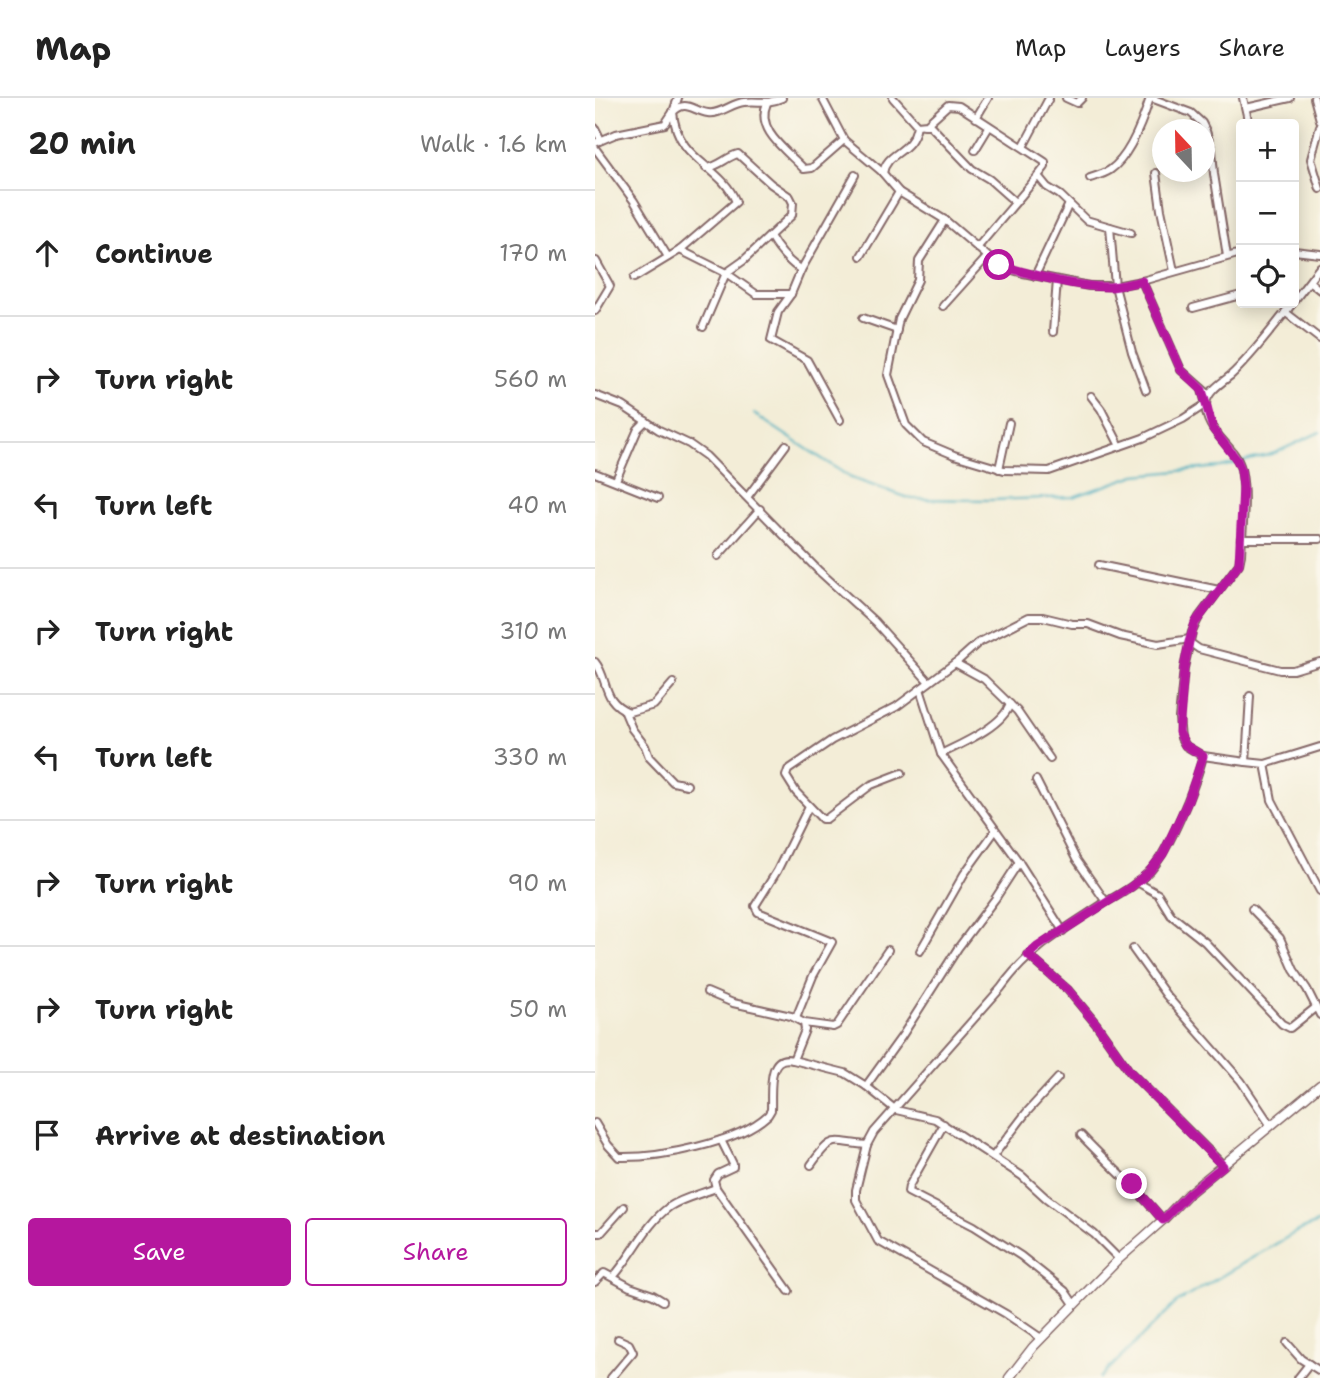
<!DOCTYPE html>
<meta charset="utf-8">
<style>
body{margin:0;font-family:"Shantell Sans",sans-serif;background:#f2f2f2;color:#222}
.controls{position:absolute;right:21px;top:21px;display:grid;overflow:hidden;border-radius:7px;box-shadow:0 4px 18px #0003}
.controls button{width:63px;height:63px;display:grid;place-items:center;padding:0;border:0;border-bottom:2px solid #e0e0e0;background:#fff;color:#222;font:35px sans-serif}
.compass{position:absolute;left:557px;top:21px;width:63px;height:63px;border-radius:50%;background:#fff;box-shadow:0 4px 18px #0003;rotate:338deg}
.stop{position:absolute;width:21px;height:21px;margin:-16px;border:5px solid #b5179e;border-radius:50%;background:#fff}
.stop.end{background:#b5179e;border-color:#fff;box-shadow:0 2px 7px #0008}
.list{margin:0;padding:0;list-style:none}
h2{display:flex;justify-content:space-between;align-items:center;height:91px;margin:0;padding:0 28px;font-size:30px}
h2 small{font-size:23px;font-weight:400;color:#767676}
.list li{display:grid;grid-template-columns:46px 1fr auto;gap:21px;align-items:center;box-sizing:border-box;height:126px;padding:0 28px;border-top:2px solid #e0e0e0}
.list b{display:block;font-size:26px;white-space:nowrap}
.list em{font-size:23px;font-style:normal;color:#767676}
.actions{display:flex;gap:14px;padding:21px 28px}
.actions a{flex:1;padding:16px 0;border:2px solid #b5179e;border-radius:7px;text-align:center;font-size:24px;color:#b5179e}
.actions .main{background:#b5179e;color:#fff}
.icon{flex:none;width:38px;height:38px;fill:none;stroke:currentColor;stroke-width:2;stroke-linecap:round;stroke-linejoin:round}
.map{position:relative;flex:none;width:725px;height:1280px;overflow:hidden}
header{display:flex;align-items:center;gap:42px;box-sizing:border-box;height:98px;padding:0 35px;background:#fff;border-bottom:2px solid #e0e0e0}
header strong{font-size:33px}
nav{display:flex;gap:38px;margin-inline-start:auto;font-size:24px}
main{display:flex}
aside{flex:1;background:#fff}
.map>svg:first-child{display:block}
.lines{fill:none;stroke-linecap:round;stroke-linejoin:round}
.stream{stroke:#3fabbe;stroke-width:2}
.street-casing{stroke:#856767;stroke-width:10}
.secondary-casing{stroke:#856767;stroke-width:11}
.street{stroke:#fff;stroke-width:6}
.secondary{stroke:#fff;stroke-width:8}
.route{stroke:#b5179e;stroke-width:9}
</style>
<header>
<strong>Map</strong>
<nav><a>Map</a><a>Layers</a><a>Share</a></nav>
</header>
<main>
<aside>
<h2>20 min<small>Walk · 1.6 km</small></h2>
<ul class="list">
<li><svg class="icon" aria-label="ahead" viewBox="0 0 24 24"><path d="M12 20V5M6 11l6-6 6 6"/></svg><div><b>Continue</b></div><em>170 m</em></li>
<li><svg class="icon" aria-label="right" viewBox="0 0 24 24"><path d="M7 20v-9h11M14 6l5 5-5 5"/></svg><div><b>Turn right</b></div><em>560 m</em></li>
<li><svg class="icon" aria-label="left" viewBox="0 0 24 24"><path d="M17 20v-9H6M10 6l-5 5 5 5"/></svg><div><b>Turn left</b></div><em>40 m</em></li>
<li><svg class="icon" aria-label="right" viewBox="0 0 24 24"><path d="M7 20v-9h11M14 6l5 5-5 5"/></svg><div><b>Turn right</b></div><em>310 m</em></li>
<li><svg class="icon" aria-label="left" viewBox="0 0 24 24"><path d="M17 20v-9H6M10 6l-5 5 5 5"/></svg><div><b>Turn left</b></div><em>330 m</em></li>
<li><svg class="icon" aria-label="right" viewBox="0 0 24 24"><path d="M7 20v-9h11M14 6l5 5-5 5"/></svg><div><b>Turn right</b></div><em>90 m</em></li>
<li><svg class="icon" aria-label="right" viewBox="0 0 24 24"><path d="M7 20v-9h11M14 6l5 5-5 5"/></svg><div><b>Turn right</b></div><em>50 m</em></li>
<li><svg class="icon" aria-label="arrive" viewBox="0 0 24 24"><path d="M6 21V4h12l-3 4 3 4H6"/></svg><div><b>Arrive at destination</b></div></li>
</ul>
<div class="actions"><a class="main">Save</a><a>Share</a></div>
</aside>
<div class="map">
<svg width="725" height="1280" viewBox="0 0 725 1280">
<rect width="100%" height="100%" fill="#fbf7ec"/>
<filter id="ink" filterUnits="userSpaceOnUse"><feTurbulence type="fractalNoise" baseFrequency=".0143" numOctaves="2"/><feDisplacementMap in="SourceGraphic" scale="14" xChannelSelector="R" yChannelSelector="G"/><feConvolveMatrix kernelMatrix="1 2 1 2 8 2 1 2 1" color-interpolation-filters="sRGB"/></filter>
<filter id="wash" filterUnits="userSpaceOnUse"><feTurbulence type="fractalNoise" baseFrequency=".00686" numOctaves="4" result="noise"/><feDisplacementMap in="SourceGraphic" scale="28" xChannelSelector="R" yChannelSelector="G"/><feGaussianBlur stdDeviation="1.57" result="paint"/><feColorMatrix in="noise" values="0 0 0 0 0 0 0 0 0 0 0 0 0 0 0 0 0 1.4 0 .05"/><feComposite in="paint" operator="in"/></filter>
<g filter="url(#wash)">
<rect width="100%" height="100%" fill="#f3edd7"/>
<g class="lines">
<!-- stream -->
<g class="stream">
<polyline points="159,316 256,380 317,401 396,402 478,399 541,377 626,369 642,365"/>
<polyline points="647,364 680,355 725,334"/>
<polyline points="505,1280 581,1205 701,1134 725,1124"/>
</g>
</g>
</g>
<g filter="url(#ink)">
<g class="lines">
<defs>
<g id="street">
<polyline points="227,0 249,42 286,73 304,94 350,122 404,168 428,175 494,188 520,188 547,183 646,155"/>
<polyline points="471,0 482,5 487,0"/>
<polyline points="556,0 596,15 607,25 611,33 617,53 619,76 632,158"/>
<polyline points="648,0 654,26"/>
<polyline points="719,0 725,22"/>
<path d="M172,5C160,32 191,52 209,71L217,70L249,42"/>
<polyline points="651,10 695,0"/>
<path d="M78,14C91,1 98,13 113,15C125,17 137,5 149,4C164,2 171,7 187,0"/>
<polyline points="381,20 393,0"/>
<polyline points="322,27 332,26 353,7 364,8 450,64 450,69 443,78 452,89 465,97 491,122 536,135"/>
<polyline points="329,27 335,27 377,71 394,81 420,104"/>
<polyline points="725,28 716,61 725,91"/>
<polyline points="0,30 6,42"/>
<polyline points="0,45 21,36 70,26 78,14 83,0"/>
<polyline points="428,49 454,0"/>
<polyline points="0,50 39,103 73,159"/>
<polyline points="380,52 394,29"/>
<path d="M111,70C124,69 131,59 143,56L176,86L195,99L198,105L197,117L148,163L131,175L161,196H196"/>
<path d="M288,75C292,52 317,57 322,27L298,0"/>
<polyline points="561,75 566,112 579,173"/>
<path d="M495,80C501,78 509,76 515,72C534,59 548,22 555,0"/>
<polyline points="350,122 324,163 323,182 304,221 293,277 311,327 328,344 359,357 409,372 454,373 548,340 588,321 611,306 607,292"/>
<polyline points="515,129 520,188 537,254 551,292"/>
<path d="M175,138C183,152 192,163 206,172L196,196L183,214L176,242L212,262L245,322"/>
<polyline points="382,150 443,78"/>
<polyline points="85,152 131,175 108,229"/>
<polyline points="699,153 725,156"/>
<polyline points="266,158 304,94"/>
<polyline points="206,172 260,77"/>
<polyline points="440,178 474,106"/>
<path d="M39,180L85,152L141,104C126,66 82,64 78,14"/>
<polyline points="547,183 586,272 611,294"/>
<polyline points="715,184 725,192"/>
<polyline points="699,203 725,169"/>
<path d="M698,205C677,230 659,256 635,278C626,285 612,294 611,306C608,334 641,347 646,371C652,398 647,430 646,457L644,466L604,519L597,534L589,570L584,620L586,640L591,648L608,658L651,664L670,666L725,649"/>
<polyline points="348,208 392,159"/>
<polyline points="598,210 646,197"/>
<polyline points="0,213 15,188 1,163"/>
<polyline points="690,214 725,241"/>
<polyline points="268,220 302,232"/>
<polyline points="458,234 462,182"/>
<polyline points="0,297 28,308 64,332 94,346 111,358 224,473 280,524 334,584"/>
<polyline points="496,298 506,311 525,348"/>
<polyline points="404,371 414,325"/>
<polyline points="0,375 63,400"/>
<polyline points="21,382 43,331 51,323"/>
<polyline points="153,398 191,347"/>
<polyline points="646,441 725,441"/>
<polyline points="123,458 165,411"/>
<polyline points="504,467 624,492"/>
<polyline points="594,544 604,551 685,572 698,572 725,564"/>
<path d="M0,564C14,581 6,603 34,614L59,607L78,585"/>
<polyline points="360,565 389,581 422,613 455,661"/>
<polyline points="325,591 346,656 424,764 468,833"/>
<polyline points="29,612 37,631 50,648 54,659 78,684 92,687"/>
<path d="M346,656C366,646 408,628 415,606"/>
<polyline points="651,664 655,598"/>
<polyline points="670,666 677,702 725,793"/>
<polyline points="307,675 276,687 231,721 227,721 201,694 191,678 193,672 237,642 301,609 364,562 383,545 434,519 448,519 477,526 493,526 525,538 563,546 595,541"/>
<path d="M441,682L481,761L511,804C526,796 544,785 556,772C575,751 601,686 608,658"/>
<polyline points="542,784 563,796 576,817 610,844 687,926 695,930 720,910"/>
<polyline points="657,811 685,840 699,872 712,891 725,917"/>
<polyline points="538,851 571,897 646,983 676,1028"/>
<polyline points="325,853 369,776 400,733"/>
<polyline points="433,857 473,892 502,927 535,974 628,1067"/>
<polyline points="112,894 138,905 196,918 209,925 210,932 198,962 250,975 271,988 301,1012 340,1021 427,1078 451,1100 499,1136 524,1161"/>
<polyline points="201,920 218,878 237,844 163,814 160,808 182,773 214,708"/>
<polyline points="209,925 238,929 242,927 293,852"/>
<polyline points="271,988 307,938 363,850 400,801 424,764"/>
<path d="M0,1025L13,1047L24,1059C64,1060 143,1045 173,1017L176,1012C177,995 171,955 198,962"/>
<polyline points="349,1026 314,1088 313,1094 379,1128 426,1158 470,1193 479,1206"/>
<path d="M486,1037C513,1066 543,1091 568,1122"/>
<polyline points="126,1042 138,1066 138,1069 123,1076 119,1082 121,1090 194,1193"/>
<polyline points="399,1057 431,1015 463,980"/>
<path d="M216,1067C238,1036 236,1044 272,1047"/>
<polyline points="0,1135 6,1135 29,1109"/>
<path d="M18,1179C38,1157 50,1127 74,1109C87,1100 106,1096 121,1090"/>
<polyline points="0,1184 9,1175 35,1189 58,1197 68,1203"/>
<path d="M446,1240L411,1216L283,1143L261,1102V1092L272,1047L279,1034L406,890C433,851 472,830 511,804"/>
<polyline points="692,1245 706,1261 725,1273"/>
<polyline points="16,1280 38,1254 34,1246 23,1241"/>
<polyline points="703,1280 714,1266"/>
</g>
<polyline id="secondary" points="414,1280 438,1249 524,1161 568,1122 593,1096 725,987"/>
</defs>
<!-- street casing -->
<use href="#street" class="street-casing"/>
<!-- secondary casing -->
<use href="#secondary" class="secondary-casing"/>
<!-- street -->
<use href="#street" class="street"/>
<!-- secondary -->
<use href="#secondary" class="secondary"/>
</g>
</g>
<g class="lines" filter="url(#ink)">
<!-- route -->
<path class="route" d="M404,167C439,177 477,189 514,189C525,189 536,185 547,183L586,272L607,292L618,331L642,362L646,371L648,389L644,466L600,525L594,544L589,570L584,634L590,647L608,658L593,703L568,756L554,774L536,789L442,849L433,857L473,892L502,927L535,974L628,1068L593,1096L568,1122L537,1086"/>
</g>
</svg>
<div class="controls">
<button>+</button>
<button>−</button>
<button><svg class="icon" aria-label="locate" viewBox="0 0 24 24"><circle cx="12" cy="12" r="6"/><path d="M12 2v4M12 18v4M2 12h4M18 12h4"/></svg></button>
</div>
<svg class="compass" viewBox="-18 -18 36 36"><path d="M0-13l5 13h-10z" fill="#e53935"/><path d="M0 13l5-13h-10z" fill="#767676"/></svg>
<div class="stop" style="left:404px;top:167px"></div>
<div class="stop end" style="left:537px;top:1086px"></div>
</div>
</main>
